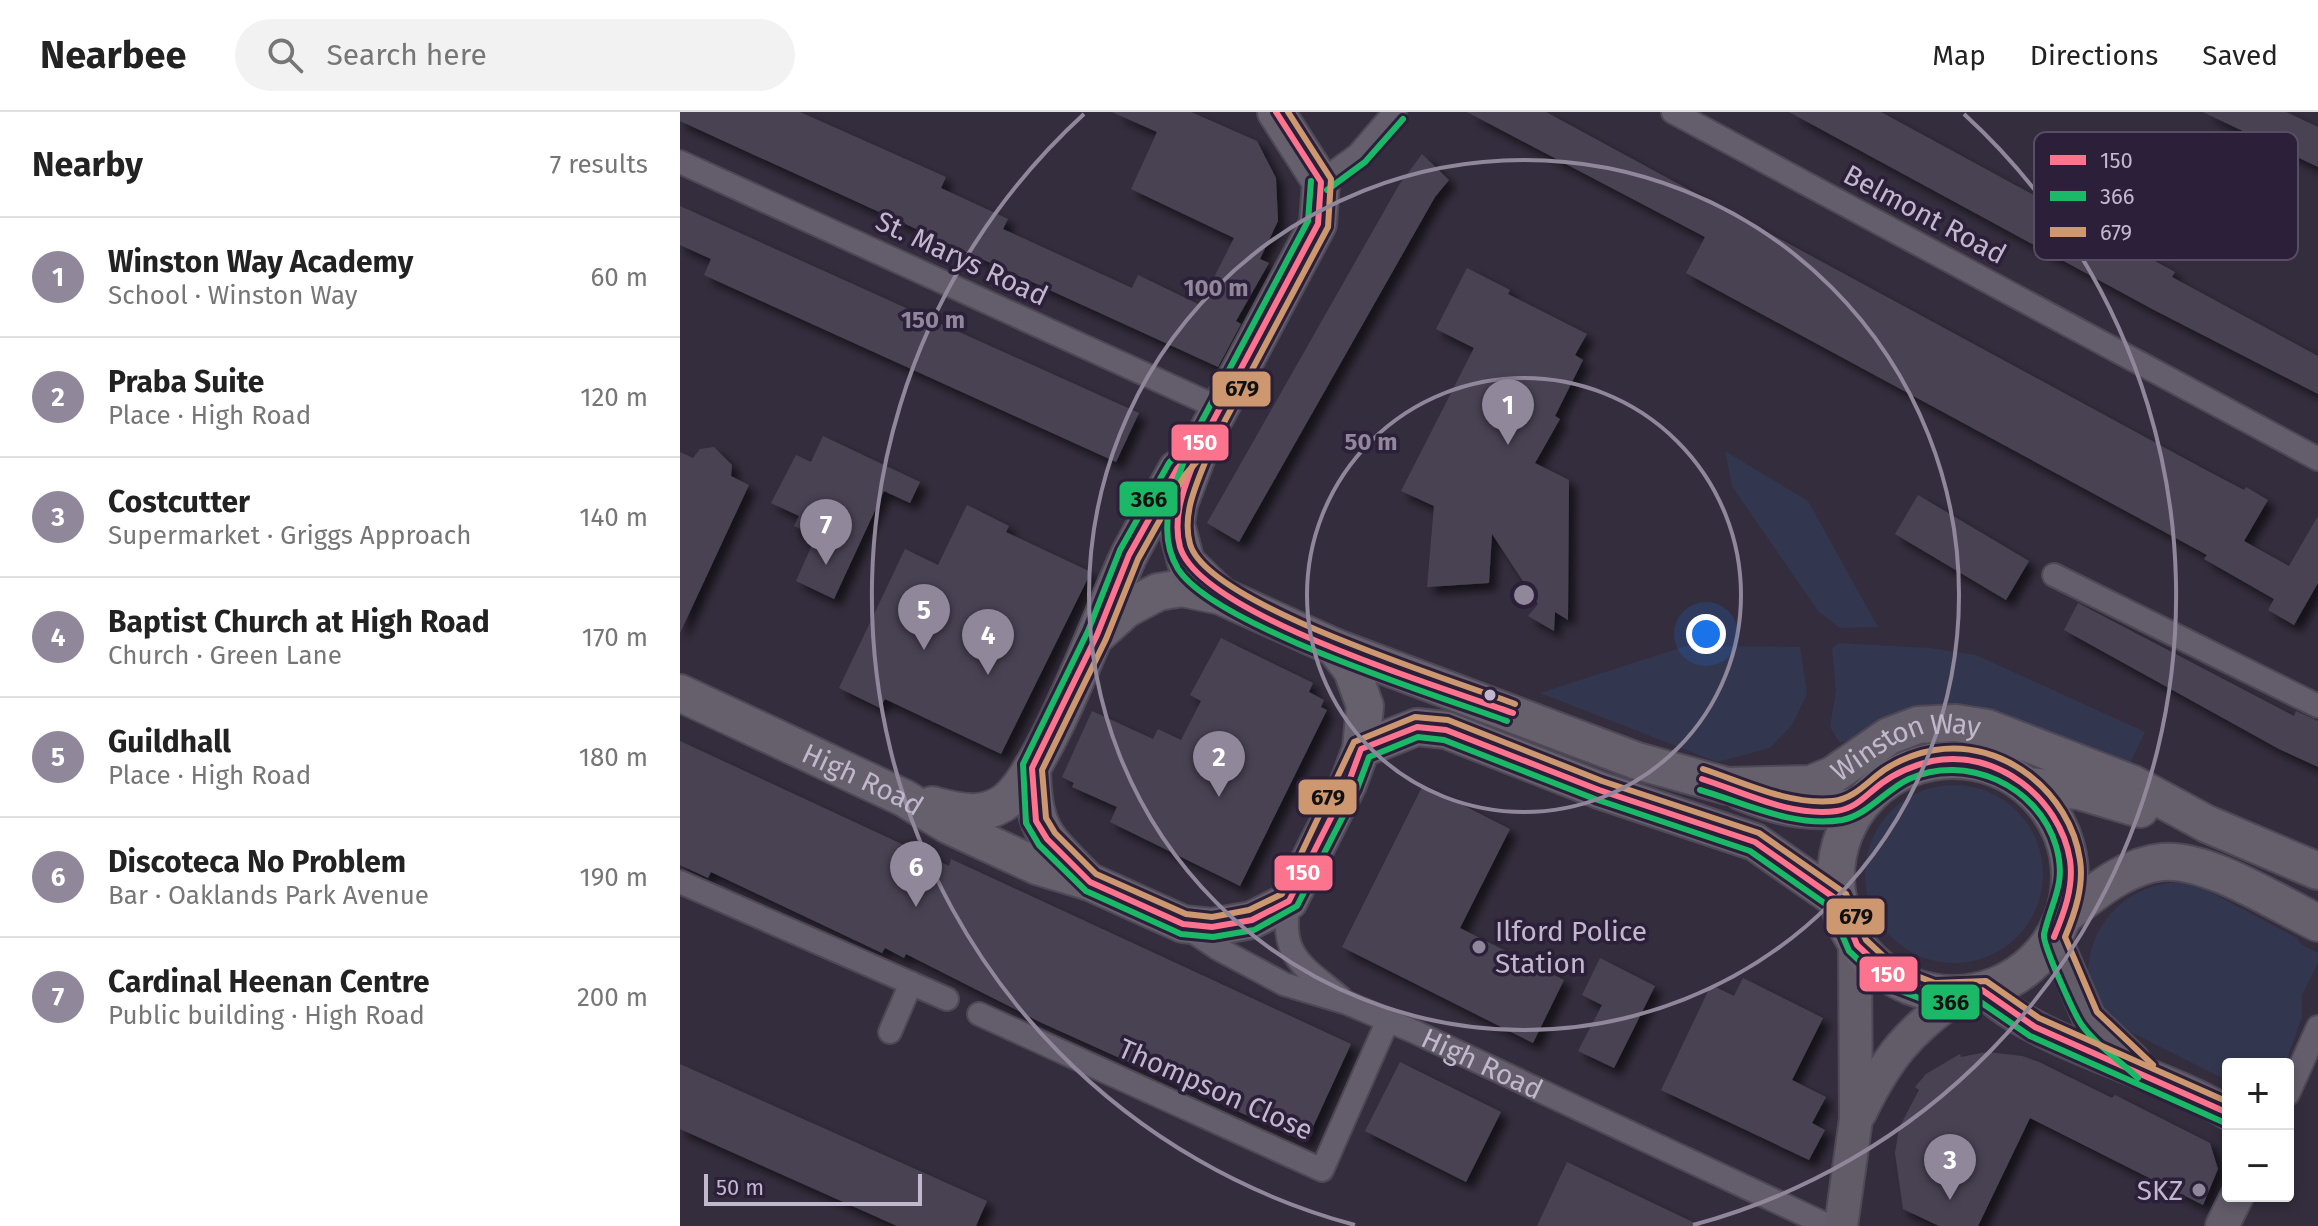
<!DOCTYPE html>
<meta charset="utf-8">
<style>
body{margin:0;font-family:"Fira Sans",sans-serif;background:#f2f2f2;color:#222}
.controls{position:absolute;right:24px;bottom:24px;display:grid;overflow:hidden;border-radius:8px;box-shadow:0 4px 12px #0003}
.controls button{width:72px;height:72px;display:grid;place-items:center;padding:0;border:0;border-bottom:2px solid #e0e0e0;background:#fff;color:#222;font:40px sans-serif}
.scale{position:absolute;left:24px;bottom:20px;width:218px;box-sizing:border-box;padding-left:8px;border:4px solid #c2b8cd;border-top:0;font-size:22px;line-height:28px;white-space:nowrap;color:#c2b8cd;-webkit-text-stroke:6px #2b1f39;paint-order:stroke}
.you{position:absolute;left:1026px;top:522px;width:28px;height:28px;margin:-20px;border:6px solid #fff;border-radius:50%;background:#1a73e8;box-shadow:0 0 0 12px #1a73e833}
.badge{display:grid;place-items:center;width:52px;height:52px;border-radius:50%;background:#90879b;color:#fff;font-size:26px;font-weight:700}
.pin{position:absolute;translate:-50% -66px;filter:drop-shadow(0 2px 4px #0008)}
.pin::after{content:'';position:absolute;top:42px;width:28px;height:24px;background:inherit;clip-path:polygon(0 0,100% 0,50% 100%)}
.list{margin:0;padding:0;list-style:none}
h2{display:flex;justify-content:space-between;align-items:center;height:104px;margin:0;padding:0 32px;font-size:34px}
h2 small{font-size:26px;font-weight:400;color:#767676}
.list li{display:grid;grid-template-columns:52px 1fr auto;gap:24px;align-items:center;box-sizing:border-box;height:120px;padding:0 32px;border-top:2px solid #e0e0e0}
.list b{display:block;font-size:30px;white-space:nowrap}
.list p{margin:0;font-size:26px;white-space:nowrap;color:#767676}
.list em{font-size:26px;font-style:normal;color:#767676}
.icon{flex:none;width:44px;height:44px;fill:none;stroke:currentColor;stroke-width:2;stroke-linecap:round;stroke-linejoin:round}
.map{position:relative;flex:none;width:1638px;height:1114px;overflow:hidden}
header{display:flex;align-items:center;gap:48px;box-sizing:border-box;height:112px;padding:0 40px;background:#fff;border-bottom:2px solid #e0e0e0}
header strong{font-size:38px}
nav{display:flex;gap:44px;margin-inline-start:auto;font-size:28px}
.search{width:560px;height:72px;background:#f2f2f2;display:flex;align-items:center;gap:20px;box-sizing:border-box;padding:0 28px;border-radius:44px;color:#767676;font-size:30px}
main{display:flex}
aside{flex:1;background:#fff}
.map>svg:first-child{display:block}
.green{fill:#32374f}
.building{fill:#494352;filter:url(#shadow)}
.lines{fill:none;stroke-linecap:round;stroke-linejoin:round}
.street-casing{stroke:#4e4854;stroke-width:26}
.secondary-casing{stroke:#4f4857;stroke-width:36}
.primary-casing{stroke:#4f4857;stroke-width:40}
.street{stroke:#645d6b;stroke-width:22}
.secondary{stroke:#625c69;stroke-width:32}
.primary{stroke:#65606c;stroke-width:36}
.bus-1-casing{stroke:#2b1f39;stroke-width:12}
.bus-2-casing{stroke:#2b1f39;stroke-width:12}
.bus-3-casing{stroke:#2b1f39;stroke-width:12}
.bus-1{stroke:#fc738d;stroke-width:6}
.bus-2{stroke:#1ab867;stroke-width:6}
.bus-3{stroke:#cd976f;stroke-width:6}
.ring{fill:none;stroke:#90879b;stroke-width:4}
.bus-dot{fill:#c2b8cd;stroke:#2b1f39;stroke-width:3}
.poi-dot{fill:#90879b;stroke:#2b1f39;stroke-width:3}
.labels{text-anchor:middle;stroke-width:7;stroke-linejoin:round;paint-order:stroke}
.street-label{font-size:28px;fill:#c2b8cd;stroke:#2b1f39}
.poi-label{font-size:28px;fill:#c2b8cd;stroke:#2b1f39;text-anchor:start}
.key{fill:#2b1f39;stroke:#584d65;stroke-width:2}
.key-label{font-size:22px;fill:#c2b8cd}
.centre{fill:#90879b;stroke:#2b1f39;stroke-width:4}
.ring-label{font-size:24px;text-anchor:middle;font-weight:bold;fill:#90879b;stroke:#2b1f39;stroke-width:7;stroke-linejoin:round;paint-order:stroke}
.line-badge{stroke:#2b1f39;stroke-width:3}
.badge-label{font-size:22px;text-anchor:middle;font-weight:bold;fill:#fff}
.pale-badge-label{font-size:22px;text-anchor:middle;font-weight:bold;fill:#111}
</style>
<header>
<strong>Nearbee</strong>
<div class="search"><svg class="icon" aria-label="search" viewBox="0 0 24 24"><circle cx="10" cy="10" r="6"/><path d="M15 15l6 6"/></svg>Search here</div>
<nav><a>Map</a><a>Directions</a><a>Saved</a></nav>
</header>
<main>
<aside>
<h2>Nearby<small>7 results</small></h2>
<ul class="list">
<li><span class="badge">1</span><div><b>Winston Way Academy</b><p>School · Winston Way</p></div><em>60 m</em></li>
<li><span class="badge">2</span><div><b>Praba Suite</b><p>Place · High Road</p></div><em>120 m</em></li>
<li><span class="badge">3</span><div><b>Costcutter</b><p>Supermarket · Griggs Approach</p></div><em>140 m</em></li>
<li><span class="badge">4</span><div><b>Baptist Church at High Road</b><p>Church · Green Lane</p></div><em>170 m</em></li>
<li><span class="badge">5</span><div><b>Guildhall</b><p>Place · High Road</p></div><em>180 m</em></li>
<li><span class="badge">6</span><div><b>Discoteca No Problem</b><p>Bar · Oaklands Park Avenue</p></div><em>190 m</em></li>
<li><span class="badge">7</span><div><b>Cardinal Heenan Centre</b><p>Public building · High Road</p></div><em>200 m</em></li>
</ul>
</aside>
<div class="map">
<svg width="1638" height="1114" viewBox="0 0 1638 1114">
<defs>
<filter id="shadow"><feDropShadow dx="7" dy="7" stdDeviation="4" flood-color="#0009"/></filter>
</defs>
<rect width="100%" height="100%" fill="#342d3d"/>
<!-- green -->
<g class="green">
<polygon points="1045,339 1128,389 1198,515 1160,516 1138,499 1052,374"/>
<polygon points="1158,531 1249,536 1296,543 1465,620 1448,656 1211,615 1160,631 1150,615 1156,578 1152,537"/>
<polygon points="1006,534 1120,535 1127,582 1112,613 1090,636 1037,650 860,581"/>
<circle cx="1274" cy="762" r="89"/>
<path d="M1499,770L1521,775L1617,826L1620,832L1638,841V851L1622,883V905L1605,952H1548V969L1423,906C1419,894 1409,878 1408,864C1408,811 1448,772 1499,770Z"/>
</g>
<!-- building -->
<g class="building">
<polygon points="0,0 120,0 266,65 261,76 328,107 323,117 452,176 458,163 520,193 554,126 451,77 477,20 432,0 511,0 577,29 596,66 598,109 580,147 589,151 556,209 561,212 538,255 0,9"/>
<polygon points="787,0 866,0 1524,357 1564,378 1566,375 1588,388 1564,429 1609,454 1638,404 1638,471 1614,513 1588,498 1594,487 1524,447 1527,443 1006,161 1025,125"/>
<polygon points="1109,0 1201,0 1495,160 1492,165 1638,244 1638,282 1474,198"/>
<polygon points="1523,0 1606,0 1638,15 1638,55"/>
<polygon points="742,42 769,68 755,85 559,430 527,411 719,73"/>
<polygon points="0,94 459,301 436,350 24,163 31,147 0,133"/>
<polygon points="787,156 830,178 828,182 907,222 895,243 903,248 875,304 880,307 855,351 889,368 888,508 875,500 874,519 848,504 858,492 812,422 809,471 747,475 754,394 721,379 794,236 756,217"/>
<polygon points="143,324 240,370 230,391 204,379 154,487 116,469 136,424 114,414 119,404 91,391 116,343 131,350"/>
<polygon points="34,335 52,353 51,364 69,373 0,521 0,340 13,346 20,337"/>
<polygon points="1238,383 1349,449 1326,488 1215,422"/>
<polygon points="287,393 329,414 326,420 411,460 321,642 205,587 200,596 159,576 225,437 258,453"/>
<polygon points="1398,491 1614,604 1616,599 1638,609 1638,655 1599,637 1384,518"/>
<polygon points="541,526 633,571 629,580 644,588 641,595 647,598 560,774 430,710 437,695 392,675 394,671 382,665 412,599 473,627 478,617 501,628 521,589 510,583"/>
<polygon points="0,629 269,754 271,747 671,932 626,1030 362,911 226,842 224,846 205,836 202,841 31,760 28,766 0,753"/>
<polygon points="743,673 830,717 780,816 884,868 853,931 662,835"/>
<polygon points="920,846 975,874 934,956 898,939 922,893 902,883"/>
<polygon points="1063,866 1143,906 1112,968 1146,985 1132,1011 1145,1018 1129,1048 981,978 1031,873 1054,884"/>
<polygon points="1307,940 1342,944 1359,950 1432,986 1435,983 1530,1031 1538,1057 1523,1093 1350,1006 1298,1114 1259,1114 1223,1097 1215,1041 1219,1016 1239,978 1235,975 1246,962 1280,942 1281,945"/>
<polygon points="720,950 821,1000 786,1070 685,1019"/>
<polygon points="0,952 307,1089 296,1114 217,1114 0,1017"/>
<polygon points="887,1050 1021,1114 857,1114"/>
</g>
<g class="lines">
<defs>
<g id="street">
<polyline points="993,0 1638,347"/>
<polyline points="0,50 539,296"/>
<polyline points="641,70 678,43 715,0"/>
<polyline points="1374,463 1638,594"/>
<polyline points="0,770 267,887"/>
<path d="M609,789C599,844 622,853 660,885"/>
<path id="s1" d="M509,817L537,836L604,872L667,891L733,919L1149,1114"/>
<polyline points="299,902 642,1058 708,908"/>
<polyline points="210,920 231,871"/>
<polyline points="1608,982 1638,915"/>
</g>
<g id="secondary">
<polyline points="1374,825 1409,906 1453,948"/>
<path d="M1302,878C1360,934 1475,957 1548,1001"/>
<path d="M1180,1001C1206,947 1229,918 1279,884"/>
<polyline points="1161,1114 1176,1007 1175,835"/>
<polyline points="1542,1114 1557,1084"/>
</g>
<g id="primary">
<polyline points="541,484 506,450 496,412 499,392 524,326 638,112 641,70 596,0"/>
<path id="s2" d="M417,523L446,497L478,480L502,476L541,484L654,535L957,649L1047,674L1131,672L1153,663L1209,624L1238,613L1276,611L1307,616L1453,672L1527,712L1638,759"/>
<path id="s3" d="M0,581L224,686L268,713L357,754L410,770L503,812L532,815L572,808L609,789L668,672L681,637L685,594L672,558L654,535"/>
<polyline points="681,637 737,615 766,618 919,678 1075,730 1159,789"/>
<circle cx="1273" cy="765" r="117"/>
<path d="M352,656C353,718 364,724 406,767"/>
<polyline points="1349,674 1399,679 1460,697"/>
<path d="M1062,680C1103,697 1136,704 1180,693"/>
<path d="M252,693C276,699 299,706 322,692C363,667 425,493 449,443C464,414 481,386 497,357"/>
<path d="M1384,804C1413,782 1444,754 1482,750C1526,745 1598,792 1638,811"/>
</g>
</defs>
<!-- street casing -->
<use href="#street" class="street-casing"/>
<!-- secondary casing -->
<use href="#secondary" class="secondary-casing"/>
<!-- primary casing -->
<use href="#primary" class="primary-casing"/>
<!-- street -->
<use href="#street" class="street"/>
<!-- secondary -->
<use href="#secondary" class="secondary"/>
<!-- primary -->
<use href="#primary" class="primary"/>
<defs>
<g id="bus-1">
<polyline points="596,0 641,70 638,112 524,326 497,357 449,443 417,523 352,656 356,709 367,727 410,770 503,812 532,815 572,808 609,789 668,672 681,637 737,615 766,618 919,678 1075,730 1159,789 1177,833 1211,865 1254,881 1302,878 1355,915 1548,1001"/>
<path d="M520,335C508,366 491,401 500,435C520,503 765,576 833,601"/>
<path d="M1022,667C1066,681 1110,705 1157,699C1177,696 1187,682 1202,671C1217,660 1235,653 1252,649C1316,636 1380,686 1390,748C1394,775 1384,801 1374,825"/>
</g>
<g id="bus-2">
<polyline points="631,69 628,109 516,320 489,351 440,438 408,519 343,652 346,711 359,733 406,779 501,822 533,825 574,818 617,794 677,677 689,645 738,625 764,628 915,687 1070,739 1150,795 1169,839 1205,873 1252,891 1299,889 1350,924 1543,1010"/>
<polyline points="647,78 685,50 723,7"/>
<path d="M512,329C497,369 473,415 498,457C534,514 756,583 827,609"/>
<path d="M1020,678C1065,691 1113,716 1162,708C1188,703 1205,678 1229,667C1285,641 1358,673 1376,734C1387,772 1372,787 1364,822C1362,832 1394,901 1401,912C1415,932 1440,949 1458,966"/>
</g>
<g id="bus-3">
<polyline points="608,0 651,67 648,115 533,331 505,363 458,447 426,527 362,658 366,706 375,721 416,762 506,802 532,805 569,798 602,782 674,630 735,605 768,608 922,669 1079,721 1166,782 1186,828 1216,856 1255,871 1306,869 1359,906 1548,990"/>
<path d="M530,338C519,367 501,400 510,432C527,493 773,568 835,592"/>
<path d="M1023,657C1065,671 1108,693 1153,689C1174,687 1187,670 1204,658C1219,648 1237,641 1255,638C1323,627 1390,680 1400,748C1404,774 1395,801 1385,825L1417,900L1473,953"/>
</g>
</defs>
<!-- bus-1 casing -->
<use href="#bus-1" class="bus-1-casing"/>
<!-- bus-2 casing -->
<use href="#bus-2" class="bus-2-casing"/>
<!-- bus-3 casing -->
<use href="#bus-3" class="bus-3-casing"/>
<!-- bus-1 -->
<use href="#bus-1" class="bus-1"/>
<!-- bus-2 -->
<use href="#bus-2" class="bus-2"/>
<!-- bus-3 -->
<use href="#bus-3" class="bus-3"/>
</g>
<!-- distance rings -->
<g class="ring">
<circle cx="844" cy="483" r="217"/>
<circle cx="844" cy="483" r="435"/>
<path d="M675 1113A652 652 0 0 1 404 2M1284 2A652 652 0 0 1 1013 1113"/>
</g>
<!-- markers -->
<circle class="bus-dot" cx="810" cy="583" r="7"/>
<g class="poi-dot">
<circle cx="799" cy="835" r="8"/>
<circle cx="1519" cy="1078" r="8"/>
</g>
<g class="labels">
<!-- street labels -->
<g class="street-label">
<text transform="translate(1245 102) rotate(28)" y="10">Belmont Road</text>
<text transform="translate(282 146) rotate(25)" y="10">St. Marys Road</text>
<text dy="10" stroke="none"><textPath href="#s2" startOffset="870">Winston Way</textPath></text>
<text dy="10" stroke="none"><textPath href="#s3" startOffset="202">High Road</textPath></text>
<text dy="10" stroke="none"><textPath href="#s1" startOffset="324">High Road</textPath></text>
<text transform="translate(536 977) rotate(24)" y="10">Thompson Close</text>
</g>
<!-- poi labels -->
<g class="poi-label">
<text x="815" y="829">Ilford Police<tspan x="815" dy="32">Station</tspan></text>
<text x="1503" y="1088" text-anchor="end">SKZ</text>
</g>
</g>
<!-- legend -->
<rect x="1354" y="20" width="264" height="128" rx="12" class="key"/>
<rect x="1370" y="43" width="36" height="10" fill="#fc738d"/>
<rect x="1370" y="79" width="36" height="10" fill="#1ab867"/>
<rect x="1370" y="115" width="36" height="10" fill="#cd976f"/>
<g class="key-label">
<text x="1420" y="56">150</text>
<text x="1420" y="92">366</text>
<text x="1420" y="128">679</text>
</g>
<circle cx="844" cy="483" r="12" class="centre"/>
<g class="ring-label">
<text x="536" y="184">100 m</text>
<text x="253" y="216">150 m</text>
<text x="691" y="338">50 m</text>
</g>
<g class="line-badge">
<rect x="531" y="258" width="61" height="38" rx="8" fill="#cd976f"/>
<rect x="490" y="311" width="60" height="39" rx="8" fill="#fc738d"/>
<rect x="438" y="368" width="61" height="38" rx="8" fill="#1ab867"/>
<rect x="617" y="666" width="61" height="38" rx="8" fill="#cd976f"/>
<rect x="593" y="742" width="61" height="38" rx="8" fill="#fc738d"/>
<rect x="1145" y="785" width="61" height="39" rx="8" fill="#cd976f"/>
<rect x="1178" y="843" width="61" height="38" rx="8" fill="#fc738d"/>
<rect x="1240" y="871" width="61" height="38" rx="8" fill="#1ab867"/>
</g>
<g class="badge-label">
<text x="520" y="338">150</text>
<text x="623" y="768">150</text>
<text x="1208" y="870">150</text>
</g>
<g class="pale-badge-label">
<text x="562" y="284">679</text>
<text x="469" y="395">366</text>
<text x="648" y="693">679</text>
<text x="1176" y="812">679</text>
<text x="1271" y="898">366</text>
</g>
</svg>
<div class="controls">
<button>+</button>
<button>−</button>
</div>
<div class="scale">50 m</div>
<div class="you"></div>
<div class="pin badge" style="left:828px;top:333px">1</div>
<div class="pin badge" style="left:539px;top:685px">2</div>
<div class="pin badge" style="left:1270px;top:1088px">3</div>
<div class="pin badge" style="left:308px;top:563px">4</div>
<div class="pin badge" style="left:244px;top:538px">5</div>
<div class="pin badge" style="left:236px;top:795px">6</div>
<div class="pin badge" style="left:146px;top:453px">7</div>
</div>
</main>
